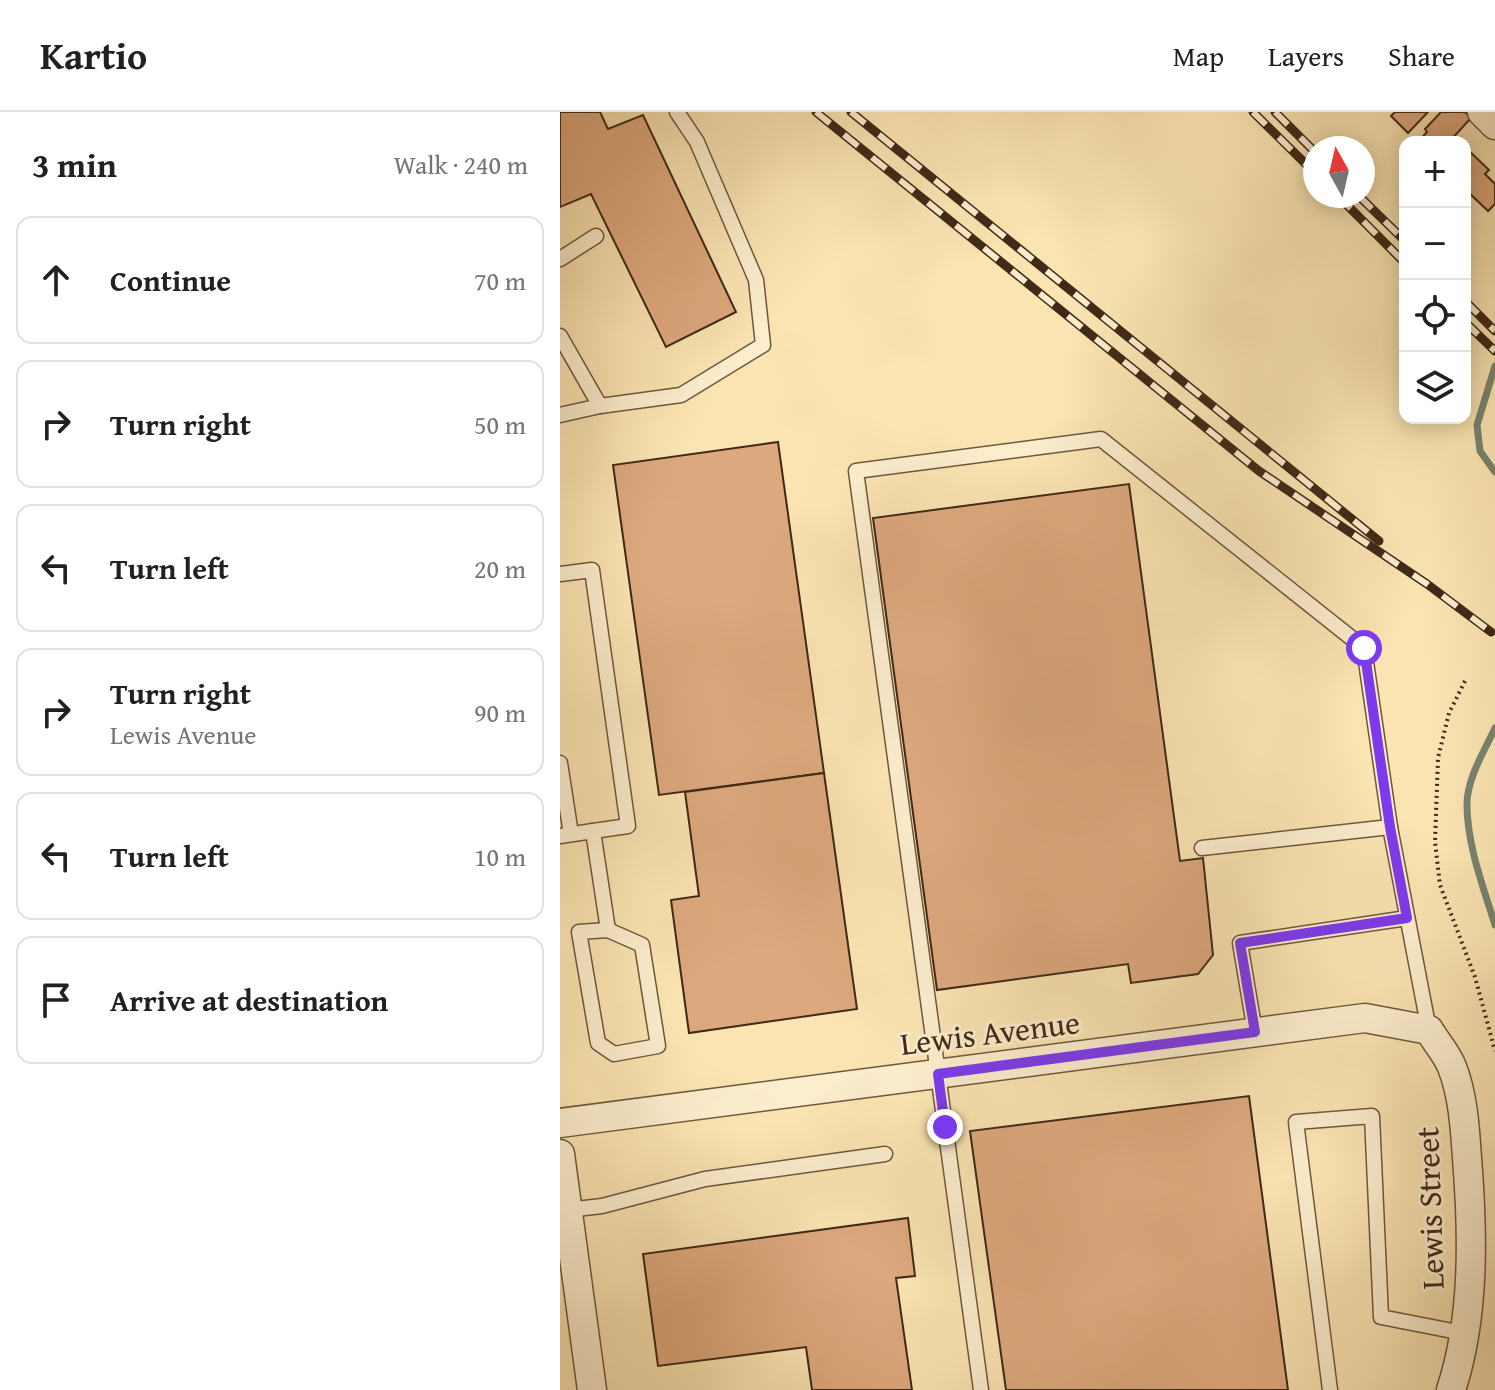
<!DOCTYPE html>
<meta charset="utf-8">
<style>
body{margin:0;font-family:"Gentium Book Plus",serif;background:#f2f2f2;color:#202124}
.controls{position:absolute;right:24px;top:24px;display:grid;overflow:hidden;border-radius:16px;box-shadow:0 4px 20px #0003}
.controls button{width:72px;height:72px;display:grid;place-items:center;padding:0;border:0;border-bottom:2px solid #e0e0e0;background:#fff;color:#202124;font:40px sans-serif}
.compass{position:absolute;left:743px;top:24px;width:72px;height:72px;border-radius:50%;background:#fff;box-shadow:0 4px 20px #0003;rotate:352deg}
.stop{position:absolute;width:24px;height:24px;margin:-18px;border:6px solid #7c3aed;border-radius:50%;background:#fff}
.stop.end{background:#7c3aed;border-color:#fff;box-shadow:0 2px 8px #0008}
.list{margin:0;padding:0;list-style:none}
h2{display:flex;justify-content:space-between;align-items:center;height:104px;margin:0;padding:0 32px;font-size:34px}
h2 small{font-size:26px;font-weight:400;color:#757577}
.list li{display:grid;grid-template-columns:52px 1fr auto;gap:24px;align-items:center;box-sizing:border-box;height:128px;margin:0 16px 16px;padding:0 16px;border:2px solid #e0e0e0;border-radius:16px}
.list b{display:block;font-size:30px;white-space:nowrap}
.list p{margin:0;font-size:26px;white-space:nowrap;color:#757577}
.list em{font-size:26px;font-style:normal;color:#757577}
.icon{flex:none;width:44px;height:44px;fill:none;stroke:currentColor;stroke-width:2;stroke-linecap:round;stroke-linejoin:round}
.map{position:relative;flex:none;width:935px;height:1278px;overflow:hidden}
header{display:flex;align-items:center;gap:48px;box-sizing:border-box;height:112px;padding:0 40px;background:#fff;border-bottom:2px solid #e0e0e0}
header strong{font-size:38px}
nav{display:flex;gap:44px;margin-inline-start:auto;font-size:28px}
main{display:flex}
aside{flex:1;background:#fff}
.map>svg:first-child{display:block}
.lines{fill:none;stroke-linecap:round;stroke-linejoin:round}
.stream{stroke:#79836f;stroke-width:7}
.building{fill:#dda87d;stroke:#3f2917;stroke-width:2}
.lane-casing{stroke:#6e583e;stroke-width:17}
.street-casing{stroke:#6e583e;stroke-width:31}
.path{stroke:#3f2917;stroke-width:4;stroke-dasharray:2 4;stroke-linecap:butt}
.lane{stroke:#fcedcd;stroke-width:14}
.street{stroke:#fcedcd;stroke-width:28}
.rail-casing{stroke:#3f2917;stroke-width:9}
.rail{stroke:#fcedcd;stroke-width:6;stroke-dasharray:18;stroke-linecap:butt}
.route{stroke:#7c3aed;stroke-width:10}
.labels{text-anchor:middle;stroke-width:6;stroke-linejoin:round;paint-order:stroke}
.street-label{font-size:32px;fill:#3f2917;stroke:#fcedcd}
</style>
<header>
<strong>Kartio</strong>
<nav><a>Map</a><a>Layers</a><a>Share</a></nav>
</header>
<main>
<aside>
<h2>3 min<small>Walk · 240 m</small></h2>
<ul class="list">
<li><svg class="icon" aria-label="ahead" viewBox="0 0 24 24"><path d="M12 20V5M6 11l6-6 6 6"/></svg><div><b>Continue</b></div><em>70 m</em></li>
<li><svg class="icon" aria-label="right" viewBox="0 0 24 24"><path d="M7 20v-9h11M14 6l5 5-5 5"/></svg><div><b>Turn right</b></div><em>50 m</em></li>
<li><svg class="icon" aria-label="left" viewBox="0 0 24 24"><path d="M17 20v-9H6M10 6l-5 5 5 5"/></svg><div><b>Turn left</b></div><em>20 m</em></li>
<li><svg class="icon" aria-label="right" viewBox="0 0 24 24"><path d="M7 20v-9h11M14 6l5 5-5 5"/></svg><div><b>Turn right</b><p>Lewis Avenue</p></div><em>90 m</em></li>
<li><svg class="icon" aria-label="left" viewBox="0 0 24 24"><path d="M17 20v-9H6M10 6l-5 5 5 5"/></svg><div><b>Turn left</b></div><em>10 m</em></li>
<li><svg class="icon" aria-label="arrive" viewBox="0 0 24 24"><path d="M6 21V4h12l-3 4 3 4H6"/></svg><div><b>Arrive at destination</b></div></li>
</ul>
</aside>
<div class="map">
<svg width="935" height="1278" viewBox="0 0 935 1278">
<rect width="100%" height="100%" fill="#fae4b2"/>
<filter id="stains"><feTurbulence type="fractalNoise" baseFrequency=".0025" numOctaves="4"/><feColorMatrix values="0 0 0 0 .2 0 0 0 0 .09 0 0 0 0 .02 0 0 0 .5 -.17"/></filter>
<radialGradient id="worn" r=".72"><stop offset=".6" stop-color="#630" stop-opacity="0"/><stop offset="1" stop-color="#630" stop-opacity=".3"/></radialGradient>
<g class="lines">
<!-- stream -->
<g class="stream">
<polyline points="935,254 917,313 920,339 935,360"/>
<path d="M935,616C925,638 907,666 907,692C907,733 923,774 935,813"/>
</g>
</g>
<!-- building -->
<g class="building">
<polygon points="0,0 40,0 48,17 83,3 176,200 106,235 31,82 0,95"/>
<polygon points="835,0 868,0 848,21 831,4"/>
<polygon points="881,0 905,0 911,6 889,30 858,30 867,20 865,17"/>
<polygon points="905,35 929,58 925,62 935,72 935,92 928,99 905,77"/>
<polygon points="218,330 264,661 99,683 53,353"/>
<polygon points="569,372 620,749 643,746 653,843 638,862 571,871 568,852 377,878 313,406"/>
<polygon points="264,661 297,897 129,921 111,788 139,784 125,680"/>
<polygon points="689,984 728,1278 446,1278 410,1019"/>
<polygon points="348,1106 355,1164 336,1166 352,1278 252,1278 246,1235 98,1254 83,1142"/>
</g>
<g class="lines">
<defs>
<g id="lane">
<polyline points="0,147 36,124"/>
<polyline points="0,224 40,294 0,303"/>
<polyline points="40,294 121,283 203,233 196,168 137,30 117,0"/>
<polyline points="0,462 32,458 68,714 33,719"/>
<polyline points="0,651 11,722"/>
<polyline points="0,724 33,719 48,818"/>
<polyline points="642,736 830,715"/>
<polygon points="48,818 82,833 98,934 54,942 38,931 19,820"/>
<polyline points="695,920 680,831 847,806"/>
<polyline points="7,1098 42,1094 145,1067 325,1042"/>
<polyline points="421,1278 296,359 541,327 804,536 830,715 869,918"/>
<polyline points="770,1278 736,1010 812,1004 821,1205 903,1221"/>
</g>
<g id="street">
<polyline points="922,0 935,13"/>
<path d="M0,1011L805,906L869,918C876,930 887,942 892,955C903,983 905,1016 907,1046C913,1121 915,1205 891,1278"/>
<polyline points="0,1042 32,1278"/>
</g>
</defs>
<!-- lane casing -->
<use href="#lane" class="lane-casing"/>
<!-- street casing -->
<use href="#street" class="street-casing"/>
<!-- path -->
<polyline class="path" points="905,569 889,601 878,646 875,730 880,773 915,865 935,939"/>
<!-- lane -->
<use href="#lane" class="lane"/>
<!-- street -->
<use href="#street" class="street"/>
<defs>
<g id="rail">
<polyline points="256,0 699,359 867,472 931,520"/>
<polyline points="291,0 819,429"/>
<polyline points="693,0 755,61"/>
<polyline points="715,0 755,40"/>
<polyline points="778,84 845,151"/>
<polyline points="799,84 845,129"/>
<polyline points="905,189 935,219"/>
<polyline points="905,210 935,239"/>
</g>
</defs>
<!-- rail casing -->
<use href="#rail" class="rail-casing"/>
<!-- rail -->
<use href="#rail" class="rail"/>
</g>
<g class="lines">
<!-- route -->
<polyline class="route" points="385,1015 378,962 695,920 680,831 847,806 830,715 804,536"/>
</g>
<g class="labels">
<!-- street labels -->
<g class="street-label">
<text transform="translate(430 921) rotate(-7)" y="11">Lewis Avenue</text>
<text transform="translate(870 1096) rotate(-92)" y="11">Lewis Street</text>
</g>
</g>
<rect width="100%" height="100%" filter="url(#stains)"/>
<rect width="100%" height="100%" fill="url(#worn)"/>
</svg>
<div class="controls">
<button>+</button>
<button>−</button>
<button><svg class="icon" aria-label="locate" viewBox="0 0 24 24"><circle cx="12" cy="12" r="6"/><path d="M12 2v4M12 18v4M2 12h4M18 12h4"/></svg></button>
<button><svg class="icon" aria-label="layers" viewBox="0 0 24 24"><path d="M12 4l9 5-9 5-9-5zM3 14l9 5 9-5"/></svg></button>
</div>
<svg class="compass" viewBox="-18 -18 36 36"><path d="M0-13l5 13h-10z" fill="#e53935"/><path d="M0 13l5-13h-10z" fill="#757577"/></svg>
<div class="stop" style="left:804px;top:536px"></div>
<div class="stop end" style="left:385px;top:1015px"></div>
</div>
</main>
